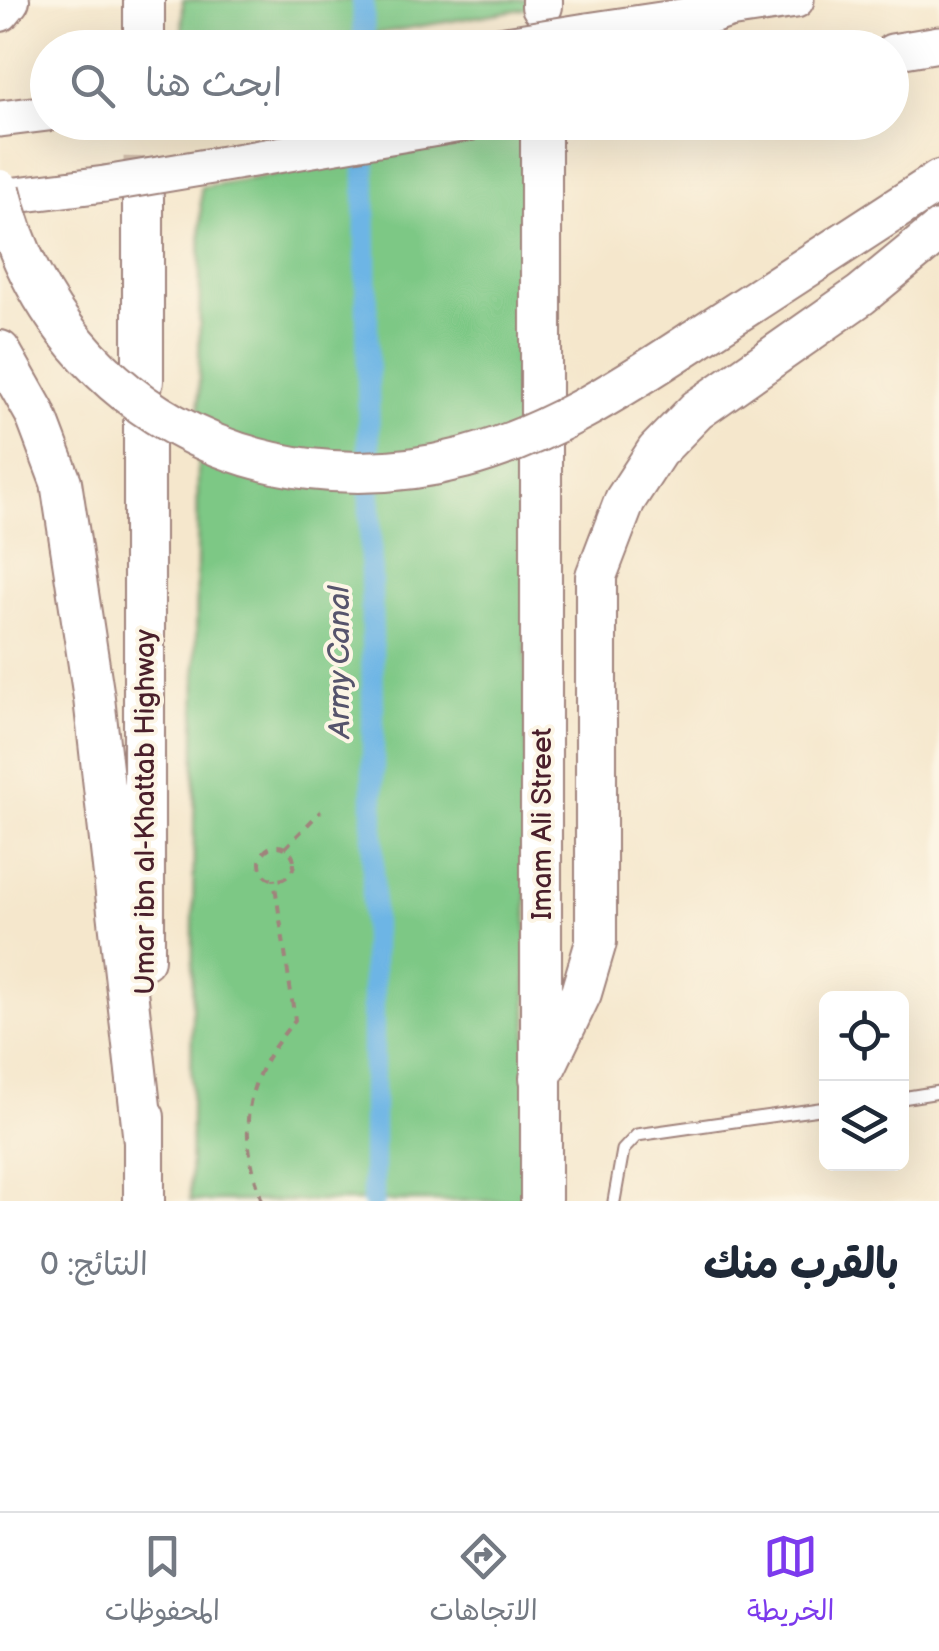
<!DOCTYPE html>
<html lang="ar">
<meta charset="utf-8">
<style>
body{margin:0;font-family:"Balsamiq Sans","Playpen Sans Arabic",sans-serif;background:#f6f6f7;color:#1f2937;direction:rtl}
.controls{position:absolute;right:30px;bottom:30px;display:grid;overflow:hidden;border-radius:15px;box-shadow:0 10px 40px #0002}
.controls button{width:90px;height:90px;display:grid;place-items:center;padding:0;border:0;border-bottom:2px solid #e0e1e3;background:#fff;color:#1f2937;font:50px sans-serif}
.list{margin:0;padding:0;list-style:none}
h2{display:flex;justify-content:space-between;align-items:center;height:130px;margin:0;padding:0 40px;font-size:42px}
h2 small{font-size:32px;font-weight:400;color:#747a83}
.icon{flex:none;width:55px;height:55px;fill:none;stroke:currentColor;stroke-width:2;stroke-linecap:round;stroke-linejoin:round}
.map{position:relative;flex:none;width:939px;height:1201px;overflow:hidden;direction:ltr}
.search{position:absolute;background:#fff;box-shadow:0 10px 40px #0002;left:30px;right:30px;top:30px;height:110px;display:flex;align-items:center;gap:25px;box-sizing:border-box;padding:0 35px;border-radius:55px;color:#747a83;font-size:38px}
.sheet{height:310px;background:#fff}
nav{display:flex;justify-content:space-around;align-items:center;box-sizing:border-box;height:140px;border-top:2px solid #e0e1e3;background:#fff;font-size:28px;color:#747a83}
nav a{display:grid;justify-items:center;gap:5px}
nav .on{color:#7c3aed}
.map>svg:first-child{display:block}
.green{fill:#7dc885;stroke:#647458;stroke-width:2.5}
.lines{fill:none;stroke-linecap:round;stroke-linejoin:round}
.canal{stroke:#6db5e5;stroke-width:22}
.motorway-tunnel{stroke:#d3bfac;stroke-width:40;stroke-dasharray:40 20;stroke-linecap:butt}
.service-casing{stroke:#a0837c;stroke-width:15}
.primary-casing{stroke:#a0837c;stroke-width:39}
.motorway-casing{stroke:#a0837c;stroke-width:44}
.path{stroke:#a0837c;stroke-width:4;stroke-dasharray:8 8;stroke-linecap:butt}
.service{stroke:#fff;stroke-width:11}
.primary{stroke:#fff;stroke-width:35}
.motorway{stroke:#fff;stroke-width:40}
.primary-bridge-casing{stroke:#a0837c;stroke-width:39;stroke-linecap:butt}
.motorway-bridge-casing{stroke:#a0837c;stroke-width:44;stroke-linecap:butt}
.primary-bridge{stroke:#fff;stroke-width:35}
.motorway-bridge{stroke:#fff;stroke-width:40}
.labels{text-anchor:middle;stroke-width:8;stroke-linejoin:round;paint-order:stroke}
.street-label{font-size:28px;fill:#4a1f2b;stroke:#fcf5e5}
.water-label{font-size:30px;font-style:italic;fill:#56546c;stroke:#fcf5e5}
</style>
<div class="map">
<svg width="939" height="1201" viewBox="0 0 939 1201">
<rect width="100%" height="100%" fill="#fcf5e5"/>
<filter id="ink" filterUnits="userSpaceOnUse"><feTurbulence type="fractalNoise" baseFrequency=".01" numOctaves="2"/><feDisplacementMap in="SourceGraphic" scale="20" xChannelSelector="R" yChannelSelector="G"/><feConvolveMatrix kernelMatrix="1 2 1 2 8 2 1 2 1" color-interpolation-filters="sRGB"/></filter>
<filter id="wash" filterUnits="userSpaceOnUse"><feTurbulence type="fractalNoise" baseFrequency=".0048" numOctaves="4" result="noise"/><feDisplacementMap in="SourceGraphic" scale="40" xChannelSelector="R" yChannelSelector="G"/><feGaussianBlur stdDeviation="2.25" result="paint"/><feColorMatrix in="noise" values="0 0 0 0 0 0 0 0 0 0 0 0 0 0 0 0 0 1.4 0 .05"/><feComposite in="paint" operator="in"/></filter>
<g filter="url(#wash)">
<rect width="100%" height="100%" fill="#f5e7cc"/>
<!-- green -->
<g class="green">
<polygon points="183,0 535,0 535,7 297,47 182,48"/>
<polygon points="524,133 528,1201 190,1201 201,187"/>
</g>
<g class="lines">
<!-- canal -->
<g class="canal">
<polyline points="363,0 364,48"/>
<polyline points="364,122 373,706 373,1201"/>
</g>
</g>
</g>
<g filter="url(#ink)">
<g class="lines">
<!-- motorway-tunnel -->
<polyline class="motorway-tunnel" points="143,197 144,122"/>
<defs>
<g id="service">
<polyline points="902,1098 939,1092"/>
<polyline points="614,1201 623,1150 637,1135 826,1108"/>
</g>
<g id="primary">
<polyline points="587,31 796,0"/>
<polyline points="892,52 939,44"/>
<polyline points="0,119 48,113"/>
<polyline points="0,197 105,184"/>
</g>
<g id="motorway">
<polyline points="144,0 144,48"/>
<polyline points="542,0 542,6"/>
<polyline points="0,11 9,0"/>
<polyline points="709,14 752,0"/>
<polyline points="541,130 541,414"/>
<polyline points="143,197 143,381"/>
<polyline points="693,341 939,181"/>
<polyline points="0,351 35,413 61,482 94,698 144,1142"/>
<polyline points="144,423 144,959"/>
<polyline points="540,1078 581,993 596,942 596,576 625,500 657,451 697,410 861,295 939,231"/>
<polyline points="144,1117 144,1201"/>
<polyline points="541,1201 541,446"/>
</g>
</defs>
<!-- service casing -->
<use href="#service" class="service-casing"/>
<!-- primary casing -->
<use href="#primary" class="primary-casing"/>
<!-- motorway casing -->
<use href="#motorway" class="motorway-casing"/>
<!-- path -->
<g class="path">
<circle cx="277" cy="863" r="17"/>
<polyline points="285,848 321,811"/>
<path d="M262,1201C237,1125 243,1082 295,1020L274,879"/>
</g>
<!-- service -->
<use href="#service" class="service"/>
<!-- primary -->
<use href="#primary" class="primary"/>
<!-- motorway -->
<use href="#motorway" class="motorway"/>
<defs>
<g id="primary-bridge">
<polyline points="481,48 587,31"/>
<polyline points="105,184 473,122"/>
</g>
<path id="motorway-bridge" d="M0,190C51,402 256,513 464,458C549,435 620,389 693,341"/>
</defs>
<!-- primary-bridge casing -->
<use href="#primary-bridge" class="primary-bridge-casing"/>
<!-- motorway-bridge casing -->
<use href="#motorway-bridge" class="motorway-bridge-casing"/>
<!-- primary-bridge -->
<use href="#primary-bridge" class="primary-bridge"/>
<!-- motorway-bridge -->
<use href="#motorway-bridge" class="motorway-bridge"/>
</g>
</g>
<g class="labels">
<!-- street labels -->
<g class="street-label">
<text transform="translate(144 812) rotate(-90)" y="10">Umar ibn al-Khattab Highway</text>
<text transform="translate(541 824) rotate(-90)" y="10">Imam Ali Street</text>
</g>
<!-- water labels -->
<g class="water-label">
<text transform="translate(339 662) rotate(-90)" y="10">Army Canal</text>
</g>
</g>
</svg>
<div class="controls">
<button><svg class="icon" aria-label="locate" viewBox="0 0 24 24"><circle cx="12" cy="12" r="6"/><path d="M12 2v4M12 18v4M2 12h4M18 12h4"/></svg></button>
<button><svg class="icon" aria-label="layers" viewBox="0 0 24 24"><path d="M12 4l9 5-9 5-9-5zM3 14l9 5 9-5"/></svg></button>
</div>
<div class="search"><svg class="icon" aria-label="search" viewBox="0 0 24 24"><circle cx="10" cy="10" r="6"/><path d="M15 15l6 6"/></svg>ابحث هنا</div>
</div>
<section class="sheet">
<h2>بالقرب منك<small>النتائج: 0</small></h2>
<ul class="list">
</ul>
</section>
<nav>
<a class="on"><svg class="icon" aria-label="map" viewBox="0 0 24 24"><path d="M3 6l6-2 6 2 6-2v14l-6 2-6-2-6 2zM9 4v14M15 6v14"/></svg>الخريطة</a>
<a><svg class="icon" aria-label="directions" viewBox="0 0 24 24"><path d="M12 3l9 9-9 9-9-9zM9 14v-3h6M13 9l2 2-2 2"/></svg>الاتجاهات</a>
<a><svg class="icon" aria-label="saved" viewBox="0 0 24 24"><path d="M7 4h10v16l-5-4-5 4z"/></svg>المحفوظات</a>
</nav>
